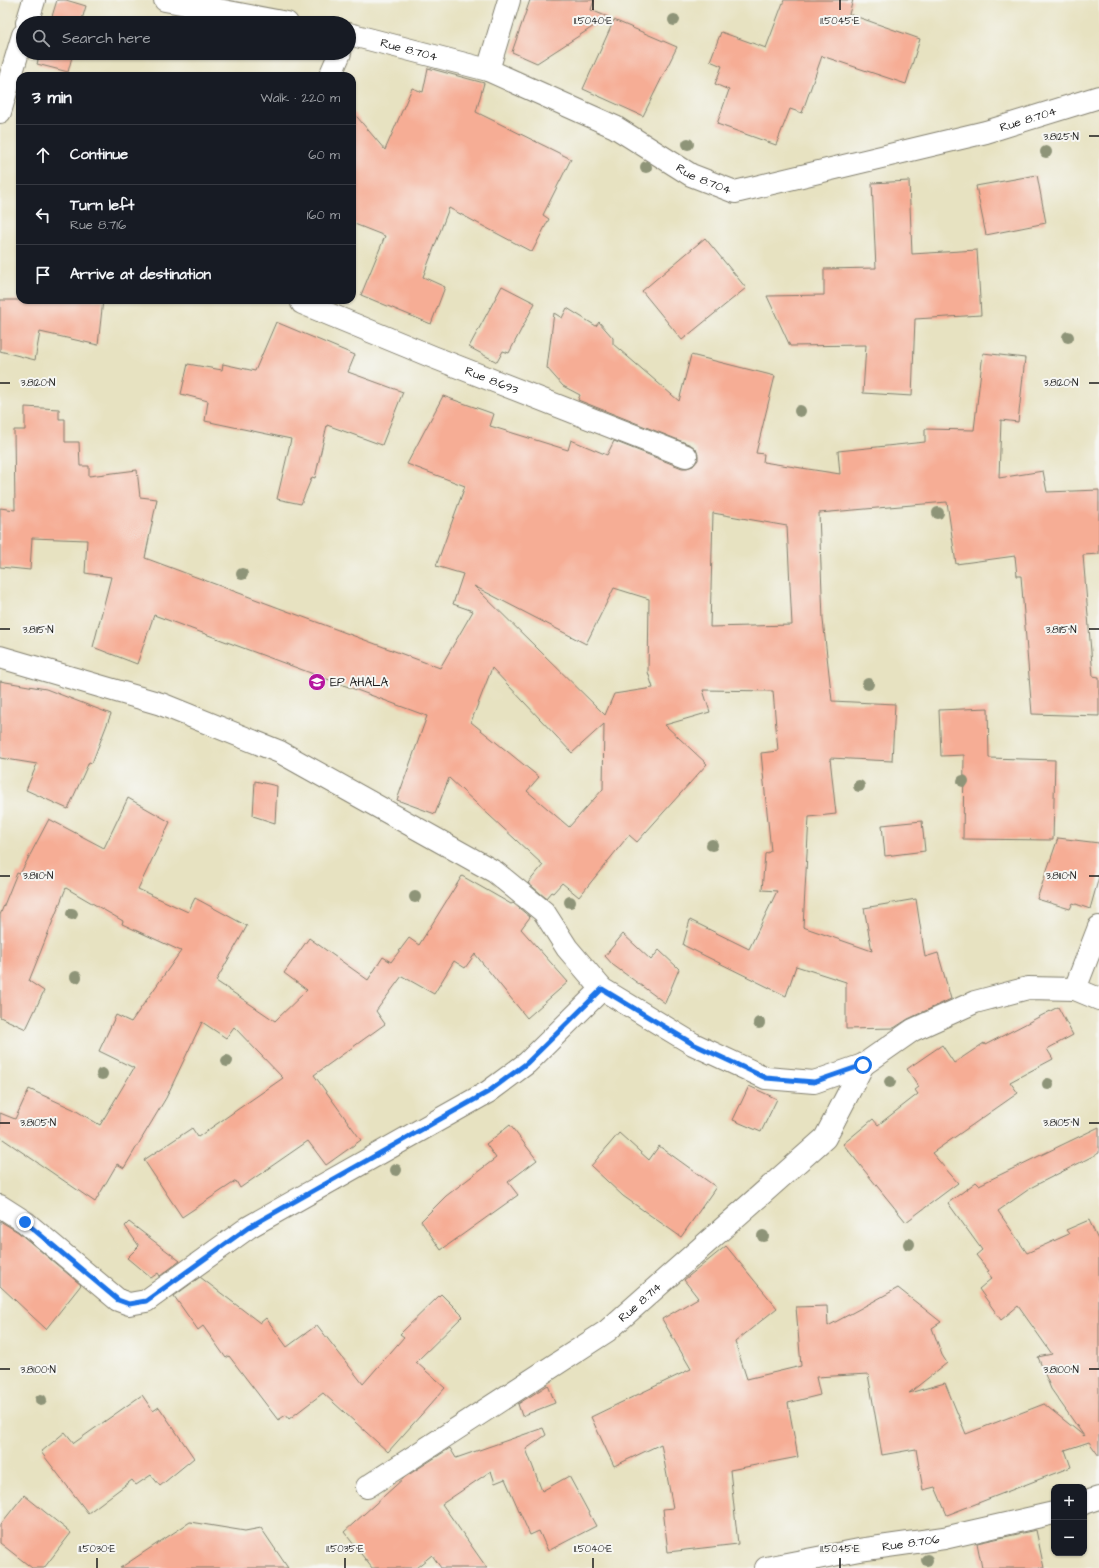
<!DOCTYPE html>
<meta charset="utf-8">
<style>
body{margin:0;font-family:"Architects Daughter",sans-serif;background:#20242c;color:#f1f3f6}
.controls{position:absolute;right:12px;bottom:12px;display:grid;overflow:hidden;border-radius:8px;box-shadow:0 1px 3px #0004}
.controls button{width:36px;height:36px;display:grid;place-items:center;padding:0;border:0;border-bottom:1px solid #363941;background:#171b24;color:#f1f3f6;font:20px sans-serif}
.stop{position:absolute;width:12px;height:12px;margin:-9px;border:3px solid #1a73e8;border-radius:50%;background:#fff}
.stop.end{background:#1a73e8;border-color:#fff;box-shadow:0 1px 4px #0008}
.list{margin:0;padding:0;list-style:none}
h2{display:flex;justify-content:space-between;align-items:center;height:52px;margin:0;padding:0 16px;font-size:17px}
h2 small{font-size:13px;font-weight:400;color:#9ea1a6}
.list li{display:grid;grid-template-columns:26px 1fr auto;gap:12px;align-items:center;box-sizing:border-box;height:60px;padding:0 16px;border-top:1px solid #363941}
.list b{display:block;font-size:15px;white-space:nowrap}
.list p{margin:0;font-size:13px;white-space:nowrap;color:#9ea1a6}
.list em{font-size:13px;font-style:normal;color:#9ea1a6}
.icon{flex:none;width:22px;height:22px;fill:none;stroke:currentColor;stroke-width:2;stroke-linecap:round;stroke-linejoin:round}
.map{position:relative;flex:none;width:1099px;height:1568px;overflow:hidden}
.search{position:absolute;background:#171b24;box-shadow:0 1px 3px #0004;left:16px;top:16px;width:340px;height:44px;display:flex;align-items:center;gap:10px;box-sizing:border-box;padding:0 14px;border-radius:22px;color:#9ea1a6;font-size:15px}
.panel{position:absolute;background:#171b24;box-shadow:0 1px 3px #0004;left:16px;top:72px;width:340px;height:232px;border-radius:12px}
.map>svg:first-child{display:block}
.building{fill:#f6ad95;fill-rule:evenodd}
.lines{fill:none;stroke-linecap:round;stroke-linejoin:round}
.minor-casing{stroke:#827f6e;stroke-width:24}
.tertiary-casing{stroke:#827f6e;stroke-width:24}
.minor{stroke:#fff;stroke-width:22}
.tertiary{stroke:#fff;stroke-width:22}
.tree{fill:#8e9478}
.route{stroke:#1a73e8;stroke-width:5}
.ticks{fill:none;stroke:#1c1c1c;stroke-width:1.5}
.labels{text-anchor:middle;stroke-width:4;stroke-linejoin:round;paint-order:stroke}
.street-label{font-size:12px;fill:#1c1c1c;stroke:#f6f6f2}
.poi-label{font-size:12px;fill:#1c1c1c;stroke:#f6f6f2;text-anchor:start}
.ticks-label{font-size:10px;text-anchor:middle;fill:#1c1c1c;stroke:#f6f6f2;stroke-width:4;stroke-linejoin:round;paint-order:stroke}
</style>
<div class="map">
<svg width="1099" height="1568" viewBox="0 0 1099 1568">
<rect width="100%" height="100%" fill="#f6f6f2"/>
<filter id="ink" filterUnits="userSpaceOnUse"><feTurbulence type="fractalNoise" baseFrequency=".025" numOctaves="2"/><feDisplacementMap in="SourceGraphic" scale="8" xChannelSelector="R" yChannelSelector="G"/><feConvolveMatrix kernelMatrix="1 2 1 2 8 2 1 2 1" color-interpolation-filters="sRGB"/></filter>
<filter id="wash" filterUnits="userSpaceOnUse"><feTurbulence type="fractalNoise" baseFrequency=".012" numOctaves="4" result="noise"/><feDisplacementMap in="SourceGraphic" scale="16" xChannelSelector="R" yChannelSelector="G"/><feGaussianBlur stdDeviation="0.9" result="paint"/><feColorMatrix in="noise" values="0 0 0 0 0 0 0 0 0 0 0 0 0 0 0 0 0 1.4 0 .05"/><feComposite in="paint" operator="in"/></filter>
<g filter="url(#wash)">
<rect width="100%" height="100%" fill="#e7e2c1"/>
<g id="blocks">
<!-- building -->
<g class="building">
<polygon points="57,0 66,0 86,6 81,23 50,23"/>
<polygon points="530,0 594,0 591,10 608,17 537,63 512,52"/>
<polygon points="784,0 853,0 849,14 920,39 906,84 822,56 802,113 790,109 776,145 717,124 729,90 715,84 722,66 710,61 721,32 766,48"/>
<polygon points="614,20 677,47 643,116 583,89"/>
<polygon points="40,53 73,53 68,72 37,64"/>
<polygon points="428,68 484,83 476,112 571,159 543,215 549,219 532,252 449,208 423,277 445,287 431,324 361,295 385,236 352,223 352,111 385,150 412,88 423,92"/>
<polygon points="1037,175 1046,223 986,235 976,186"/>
<polygon points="909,181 912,254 977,250 981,315 915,319 912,396 863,393 866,345 790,346 767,296 824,295 824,269 876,268 872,183"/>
<polygon points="705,238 746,288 682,340 642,291"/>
<polygon points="502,286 535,303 509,353 503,351 497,362 469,347"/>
<polygon points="0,300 103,300 98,345 40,332 35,360 0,351"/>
<path d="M567,308L596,326L599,322L613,338V344L679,401L691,355L775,376L756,453L764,454L763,462L840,474L838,451L925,442V429L974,430L983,353L1025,358L1018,422L1001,420L999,478L1043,471L1047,492L1099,490V554L1083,555L1093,676L1099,677V716L1032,714L1021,576H1017L1015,556L956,564L947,502L819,513L823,620L832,701L895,704L892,761L830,758L836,814L809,817L803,927L872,951L864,908L916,899L925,957L938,953L951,999L908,1019L894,1028L846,1029V982L796,966L786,996L683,945L690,920L749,949L777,891L762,890L765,854L771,851L761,753L778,751L773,691L703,690L710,712L665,725L707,764L637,842L629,835L579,897L562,883L553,893L551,892L546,898L528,883L543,865L449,778L435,814L397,800L427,716L154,615L137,664L93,647L111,577L85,573L87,540L32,538L30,570L0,567V508L15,510L14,430H25V407L59,409V419H65V442H79L80,466H89V476L137,470L140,497L157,499L145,558L440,668L473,611L453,604L463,574L436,566L465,486L407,464L443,396L494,414L490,426L568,450L571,440L607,455L614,441L682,468H687L693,466L698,460V455L696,449L691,445L578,400L580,395L563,386L547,368L554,313L562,318ZM713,513L787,526L792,625L710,627ZM474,586L586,644L614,588L649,599L648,672L653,688L614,694L605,715ZM492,668L572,753L604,724L603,789L569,827L527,791L539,777L471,722Z"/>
<polygon points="276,322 355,355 348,372 403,392 382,445 327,425 315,478 312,477 301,504 277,499 291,439 205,421 208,401 181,394 188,364 222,370 223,364 255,371"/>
<polygon points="0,681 46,689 111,714 92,763 89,762 68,809 26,790 37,764 0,758"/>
<polygon points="988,708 989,758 1055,760 1053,840 963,839 964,755 941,756 939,710"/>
<polygon points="255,781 277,786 275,823 253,816"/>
<polygon points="128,798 170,822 138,889 188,912 195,898 247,926 216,981 275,1021 307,990 284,973 309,938 368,980 383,957 391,962 409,938 419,945 462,876 511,904 513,903 530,917 521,929 568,982 527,1018 475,954 465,968 454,961 434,994 402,976 376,1011 385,1024 314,1075 361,1140 326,1165 308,1141 240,1188 236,1181 182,1217 144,1160 192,1128 198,1137 283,1078 234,1027 226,1038 202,1022 166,1098 124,1168 117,1164 95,1202 0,1137 0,1113 15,1119 29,1089 73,1109 100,1125 134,1068 99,1051 116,1015 131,1022 181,951 122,924 123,921 66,888 29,981 44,991 26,1029 0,1017 0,915 17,873 20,874 49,819 104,848"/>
<polygon points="922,821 925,851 885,856 882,825"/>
<polygon points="1058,838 1099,843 1099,877 1090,909 1073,903 1070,909 1037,899"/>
<polygon points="623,934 651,960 659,950 679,969 665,1003 613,965 605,956"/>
<polygon points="1058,1007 1073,1035 1047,1049 1053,1059 1010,1082 1018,1093 932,1153 958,1183 906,1222 843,1144 873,1119 878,1125 918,1094 915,1090 919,1087 907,1069 942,1045 954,1063 984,1043 985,1045"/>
<polygon points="749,1086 777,1099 761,1132 733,1120"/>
<polygon points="510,1125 537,1160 508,1182 518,1195 441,1250 421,1221 446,1196 496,1158 486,1144"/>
<polygon points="1099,1127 1099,1153 1032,1187 998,1211 1027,1253 1069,1234 1066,1230 1089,1220 1099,1242 1099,1456 1089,1442 1065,1450 1071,1467 947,1515 935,1487 923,1490 916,1449 882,1455 868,1374 816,1377 820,1395 788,1403 798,1457 730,1470 738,1544 668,1552 663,1509 673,1508 661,1444 614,1466 591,1417 691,1369 662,1319 698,1298 684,1280 726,1246 777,1308 735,1342 747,1379 801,1366 796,1307 827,1306 828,1326 898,1288 941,1322 932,1328 942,1355 947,1363 909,1393 945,1383 966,1434 1044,1404 1084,1436 1051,1389 1038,1357 1052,1354 1018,1306 1001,1320 979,1289 992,1278 987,1272 989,1271 976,1255 982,1250 948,1203 976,1182 979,1185"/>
<polygon points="619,1133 649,1160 659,1146 716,1187 681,1237 623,1196 591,1166"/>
<polygon points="0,1221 18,1232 81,1285 46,1329 0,1286"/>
<polygon points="129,1222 180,1261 160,1276 158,1273 151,1278 127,1258 139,1246 125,1226"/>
<polygon points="200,1277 260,1323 266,1318 287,1347 317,1325 363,1384 404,1337 400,1334 441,1294 463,1316 416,1362 445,1388 388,1452 323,1393 289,1419 286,1415 278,1420 229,1356 226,1358 203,1326 198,1330 174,1296"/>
<polygon points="548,1385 555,1403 522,1416 518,1404"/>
<polygon points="142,1395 153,1411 159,1407 194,1458 160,1486 151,1475 136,1485 132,1480 88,1513 41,1452 65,1432 74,1443"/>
<polygon points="543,1428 546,1435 526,1449 542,1491 569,1476 596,1526 548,1551 539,1531 530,1535 505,1479 495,1483 491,1471 442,1504 487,1568 441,1568 432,1555 416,1568 372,1568 344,1532 405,1477 450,1448 456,1458"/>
<polygon points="24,1495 71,1533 44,1568 32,1568 0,1543 0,1525"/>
<polygon points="190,1522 245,1531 261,1528 288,1568 120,1568"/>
<polygon points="1036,1530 1044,1568 982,1568 977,1543"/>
</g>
</g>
</g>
<g filter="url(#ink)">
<use href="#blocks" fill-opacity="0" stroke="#827f6e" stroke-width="1"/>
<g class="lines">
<defs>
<g id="minor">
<polyline points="165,0 287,23"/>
<path id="s1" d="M349,34L488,70L615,127L691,175L735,192L986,132L1099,97"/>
<polyline points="488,70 509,0"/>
<polyline points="330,76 340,53"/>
<path id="s2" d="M303,300L302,303L433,357L686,456"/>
<polyline points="0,657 161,704 280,752 495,872 544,912 567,948 602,989 693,1044 766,1078 814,1082 863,1065 913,1030 975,1002 1028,988 1075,989 1099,999"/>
<polyline points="1075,989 1099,927"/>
<polyline points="0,1206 25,1222 118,1300 129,1304 146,1301 249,1227 488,1092 527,1063 602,989"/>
<path id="s3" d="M367,1487L607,1331L825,1138L863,1065"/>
<polyline points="1084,1503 1099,1498"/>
<path id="s4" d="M766,1568L859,1550L944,1538L1054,1513"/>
</g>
<g id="tertiary">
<polyline points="27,23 34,0"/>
<polyline points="0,112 23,35"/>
</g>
</defs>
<!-- minor casing -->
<use href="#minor" class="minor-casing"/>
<!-- tertiary casing -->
<use href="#tertiary" class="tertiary-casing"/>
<!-- minor -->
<use href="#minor" class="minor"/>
<!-- tertiary -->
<use href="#tertiary" class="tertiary"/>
</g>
<!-- trees -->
<g class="tree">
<circle cx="674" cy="20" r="6"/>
<circle cx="688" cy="144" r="6"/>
<circle cx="1046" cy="152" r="6"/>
<circle cx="646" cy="167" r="6"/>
<circle cx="1068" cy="337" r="6"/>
<circle cx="800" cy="411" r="6"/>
<circle cx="938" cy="513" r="6"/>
<circle cx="242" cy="574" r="6"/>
<circle cx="868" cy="684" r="6"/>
<circle cx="963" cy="781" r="6"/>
<circle cx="859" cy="786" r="6"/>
<circle cx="712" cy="845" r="6"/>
<circle cx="415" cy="897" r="6"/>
<circle cx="570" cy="902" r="6"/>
<circle cx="72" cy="914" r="6"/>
<circle cx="76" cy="977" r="6"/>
<circle cx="759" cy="1023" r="6"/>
<circle cx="227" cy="1061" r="6"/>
<circle cx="102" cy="1074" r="6"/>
<circle cx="890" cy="1082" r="6"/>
<circle cx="1048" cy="1084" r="6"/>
<circle cx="396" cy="1170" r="6"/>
<circle cx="763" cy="1236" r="6"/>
<circle cx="909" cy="1244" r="6"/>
<circle cx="41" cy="1400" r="6"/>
<circle cx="927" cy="1560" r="6"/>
</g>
</g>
<g class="lines" filter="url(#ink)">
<!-- route -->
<polyline class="route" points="25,1222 118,1300 129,1304 146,1301 249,1227 488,1092 527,1063 602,989 693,1044 766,1078 814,1082 863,1065"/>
</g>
<!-- ticks -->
<path class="ticks" d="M593,0V10M840,0V10M1089,136H1099M0,383H10M1089,383H1099M0,629H10M1089,629H1099M0,876H10M1089,876H1099M0,1123H10M1089,1123H1099M0,1369H10M1089,1369H1099M97,1558V1568M345,1558V1568M593,1558V1568M840,1558V1568"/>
<!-- icons -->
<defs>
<symbol id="school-disc" viewBox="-11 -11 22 22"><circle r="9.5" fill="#b5179e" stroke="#f6f6f2"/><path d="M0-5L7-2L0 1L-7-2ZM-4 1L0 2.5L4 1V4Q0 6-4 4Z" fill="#fff"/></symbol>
</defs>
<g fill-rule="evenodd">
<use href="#school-disc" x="307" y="672" width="20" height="20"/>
</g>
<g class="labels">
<!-- street labels -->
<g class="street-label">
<text dy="4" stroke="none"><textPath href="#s1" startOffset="62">Rue 8.704</textPath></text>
<text dy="4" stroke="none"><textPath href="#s1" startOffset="722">Rue 8.704</textPath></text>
<text dy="4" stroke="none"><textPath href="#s1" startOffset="386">Rue 8.704</textPath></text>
<text dy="4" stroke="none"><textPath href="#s2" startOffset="208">Rue 8.693</textPath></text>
<text dy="4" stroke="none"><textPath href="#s3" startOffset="330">Rue 8.714</textPath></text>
<text dy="4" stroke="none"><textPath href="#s4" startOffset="147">Rue 8.706</textPath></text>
</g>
<!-- poi labels -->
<g class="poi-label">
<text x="330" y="686">EP AHALA</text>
</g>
</g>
<g class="ticks-label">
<text x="593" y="24">11.5040°E</text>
<text x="840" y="24">11.5045°E</text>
<text x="1061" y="140">3.8125°N</text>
<text x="38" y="386">3.8120°N</text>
<text x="1061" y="386">3.8120°N</text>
<text x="38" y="633">3.8115°N</text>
<text x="1061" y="633">3.8115°N</text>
<text x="38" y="879">3.8110°N</text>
<text x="1061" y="879">3.8110°N</text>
<text x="38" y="1126">3.8105°N</text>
<text x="1061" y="1126">3.8105°N</text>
<text x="38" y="1373">3.8100°N</text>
<text x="1061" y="1373">3.8100°N</text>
<text x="97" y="1552">11.5030°E</text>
<text x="345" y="1552">11.5035°E</text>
<text x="593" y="1552">11.5040°E</text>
<text x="840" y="1552">11.5045°E</text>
</g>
</svg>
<div class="controls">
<button>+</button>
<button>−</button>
</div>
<div class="stop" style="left:863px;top:1065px"></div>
<div class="stop end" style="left:25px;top:1222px"></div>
<div class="search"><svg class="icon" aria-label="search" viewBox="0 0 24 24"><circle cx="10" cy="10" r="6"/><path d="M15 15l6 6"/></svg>Search here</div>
<section class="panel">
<h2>3 min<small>Walk · 220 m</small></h2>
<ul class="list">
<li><svg class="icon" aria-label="ahead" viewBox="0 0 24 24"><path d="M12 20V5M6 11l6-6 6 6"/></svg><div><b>Continue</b></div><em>60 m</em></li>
<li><svg class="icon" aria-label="left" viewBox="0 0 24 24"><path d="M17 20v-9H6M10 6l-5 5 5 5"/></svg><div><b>Turn left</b><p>Rue 8.716</p></div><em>160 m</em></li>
<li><svg class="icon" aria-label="arrive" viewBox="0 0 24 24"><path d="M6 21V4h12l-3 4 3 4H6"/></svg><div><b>Arrive at destination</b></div></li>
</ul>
</section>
</div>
